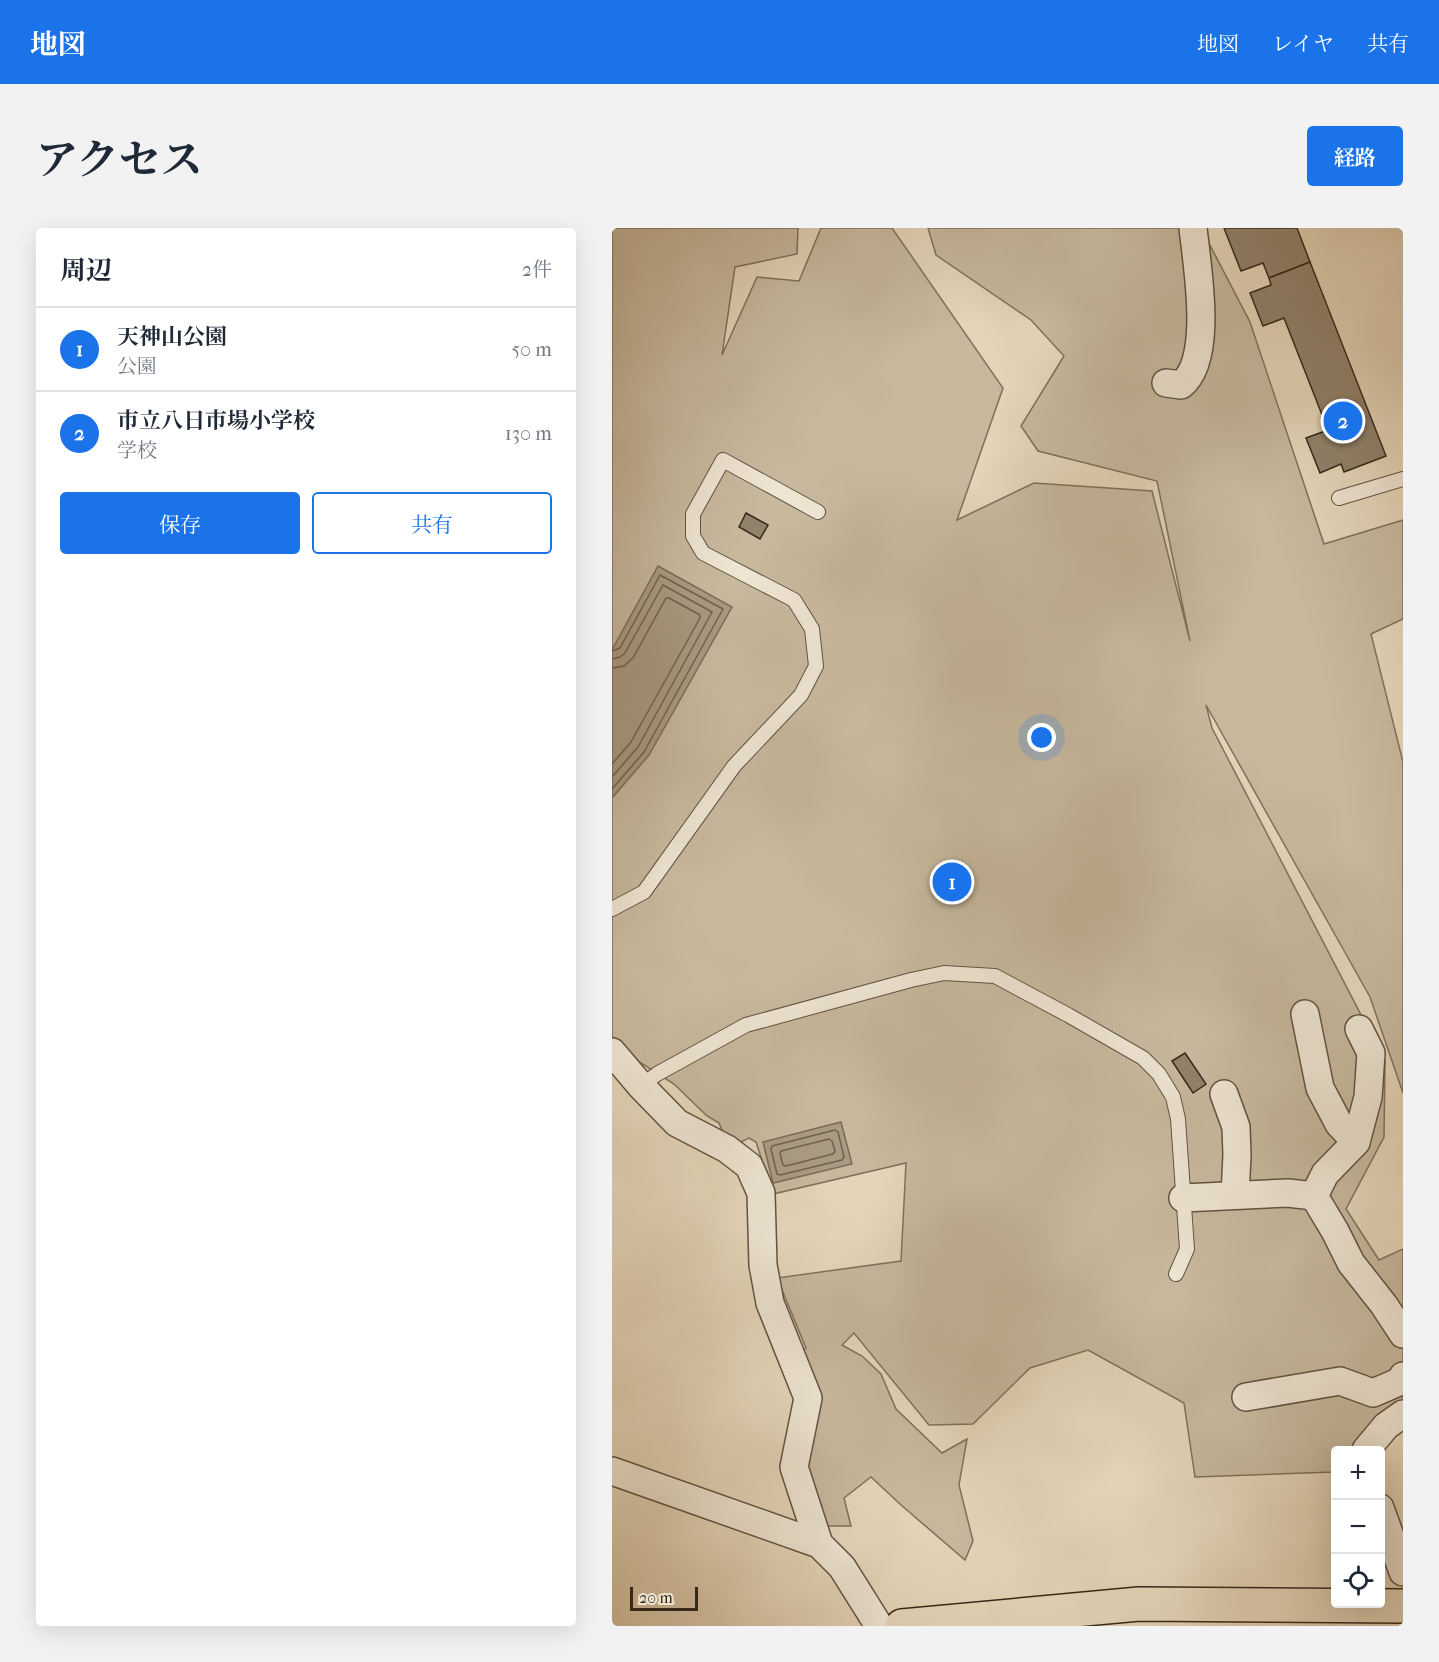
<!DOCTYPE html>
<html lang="ja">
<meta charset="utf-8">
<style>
body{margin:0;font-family:"IM FELL French Canon","Noto Serif JP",serif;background:#f2f2f3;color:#1f2937}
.controls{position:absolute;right:18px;bottom:18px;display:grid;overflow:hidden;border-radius:6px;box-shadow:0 6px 24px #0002}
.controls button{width:54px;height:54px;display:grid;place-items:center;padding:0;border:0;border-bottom:2px solid #e0e1e3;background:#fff;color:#1f2937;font:30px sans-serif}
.scale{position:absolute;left:18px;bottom:15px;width:68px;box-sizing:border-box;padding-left:6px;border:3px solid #372819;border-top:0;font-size:16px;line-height:21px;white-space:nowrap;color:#372819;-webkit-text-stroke:4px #ede4d2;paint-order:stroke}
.you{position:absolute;left:430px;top:510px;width:21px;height:21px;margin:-15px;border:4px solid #fff;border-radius:50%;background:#1a73e8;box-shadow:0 0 0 9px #1a73e833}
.badge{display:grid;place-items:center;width:39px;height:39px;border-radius:50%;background:#1a73e8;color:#fff;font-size:20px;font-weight:700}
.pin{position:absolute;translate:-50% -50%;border:3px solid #fff;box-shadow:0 2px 6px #0006}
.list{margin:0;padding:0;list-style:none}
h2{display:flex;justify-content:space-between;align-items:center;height:78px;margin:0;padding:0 24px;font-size:26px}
h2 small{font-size:20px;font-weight:400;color:#747a83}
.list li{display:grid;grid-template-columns:39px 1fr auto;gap:18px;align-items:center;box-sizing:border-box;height:84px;padding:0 24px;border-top:2px solid #e0e1e3}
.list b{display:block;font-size:22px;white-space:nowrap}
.list p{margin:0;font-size:20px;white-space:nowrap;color:#747a83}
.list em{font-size:20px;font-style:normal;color:#747a83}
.actions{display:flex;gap:12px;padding:18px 24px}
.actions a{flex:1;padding:14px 0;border:2px solid #1a73e8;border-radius:6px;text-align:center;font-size:21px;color:#1a73e8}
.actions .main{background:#1a73e8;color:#fff}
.icon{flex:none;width:33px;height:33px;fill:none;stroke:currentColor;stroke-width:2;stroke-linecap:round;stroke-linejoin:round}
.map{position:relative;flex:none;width:791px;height:1398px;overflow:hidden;border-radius:6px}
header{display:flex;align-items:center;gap:36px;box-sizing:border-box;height:84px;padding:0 30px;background:#1a73e8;color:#fff}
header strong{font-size:28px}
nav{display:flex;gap:33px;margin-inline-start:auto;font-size:21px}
.intro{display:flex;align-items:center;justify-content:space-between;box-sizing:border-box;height:144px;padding:0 36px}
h1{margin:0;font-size:42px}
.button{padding:15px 27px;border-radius:6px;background:#1a73e8;color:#fff;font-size:21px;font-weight:700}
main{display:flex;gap:36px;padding:0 36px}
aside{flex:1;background:#fff;border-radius:6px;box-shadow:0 6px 24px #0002}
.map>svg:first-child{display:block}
.green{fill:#c7b89e;stroke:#7f705c;stroke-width:1.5}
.water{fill:#a99a83;stroke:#7b6c59;stroke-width:1.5}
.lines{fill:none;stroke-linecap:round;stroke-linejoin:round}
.shore{stroke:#70614e;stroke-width:1.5}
.building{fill:#91826c;stroke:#372819;stroke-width:1.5}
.lane-casing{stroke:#625341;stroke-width:16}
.street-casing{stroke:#625341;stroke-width:30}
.primary-casing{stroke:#372819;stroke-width:36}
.lane{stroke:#ede4d2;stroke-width:14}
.street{stroke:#ede4d2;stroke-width:27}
.primary{stroke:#e4d5b9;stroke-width:33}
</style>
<header>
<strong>地図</strong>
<nav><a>地図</a><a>レイヤ</a><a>共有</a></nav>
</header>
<div class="intro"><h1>アクセス</h1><a class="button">経路</a></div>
<main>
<aside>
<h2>周辺<small>2件</small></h2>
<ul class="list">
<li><span class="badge">1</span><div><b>天神山公園</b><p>公園</p></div><em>50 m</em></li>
<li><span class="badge">2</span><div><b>市立八日市場小学校</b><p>学校</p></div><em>130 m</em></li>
</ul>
<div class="actions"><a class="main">保存</a><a>共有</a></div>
</aside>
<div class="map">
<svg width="791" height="1398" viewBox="0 0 791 1398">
<rect width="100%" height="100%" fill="#e4d5b9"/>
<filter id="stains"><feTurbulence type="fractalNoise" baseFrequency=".00333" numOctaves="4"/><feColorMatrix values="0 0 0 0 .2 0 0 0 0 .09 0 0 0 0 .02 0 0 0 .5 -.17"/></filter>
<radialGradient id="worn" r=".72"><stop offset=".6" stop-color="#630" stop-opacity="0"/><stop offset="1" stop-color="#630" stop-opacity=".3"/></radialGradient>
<!-- green -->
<polygon class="green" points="0,0 186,0 185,26 123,39 110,127 145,49 187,53 209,0 280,0 391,160 345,292 422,255 540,263 578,413 545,253 426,223 409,198 452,128 419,92 324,27 316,0 589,0 638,94 712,316 791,292 791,391 759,406 791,534 791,865 758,769 594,477 600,500 773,833 772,909 734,981 767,1032 791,1021 791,1181 744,1222 724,1222 723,1243 722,1244 583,1249 572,1175 476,1122 418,1140 361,1196 317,1197 242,1105 230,1117 250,1128 269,1146 284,1181 330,1225 355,1211 347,1257 361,1313 353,1332 289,1277 259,1249 232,1270 239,1298 214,1298 209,1276 194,1256 190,1123 194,1120 165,1050 289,1033 294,935 161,966 144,914 137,910 127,915 112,907 107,895 95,888 62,856 18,828 0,808"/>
<!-- water -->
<g class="water">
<polygon points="46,338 120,379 37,527 0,570 0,422"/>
<polygon points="229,894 240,936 161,955 151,914"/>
</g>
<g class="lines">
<!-- shore -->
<g class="shore">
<polyline points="0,423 8,420 48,347 111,381 32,524 0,561"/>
<polyline points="0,431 8,429 13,425 51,357 100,384 26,519 0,549"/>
<polyline points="0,440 12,438 21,430 54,370 57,370 88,387 88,390 19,514 0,536"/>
<polygon points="223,902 226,904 232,929 230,932 168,947 165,946 159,921 160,918"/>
<polygon points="217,911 220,913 223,923 221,926 174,938 171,937 168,926 169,923"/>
</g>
</g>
<!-- building -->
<g class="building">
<polygon points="612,0 685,0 698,34 657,50 651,35 629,43"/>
<polygon points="698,34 774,228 732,244 729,236 708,245 694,210 716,202 672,90 651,98 638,65 659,57 657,50"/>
<polygon points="134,285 156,297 148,311 127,299"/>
<polygon points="573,825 594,856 581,865 560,833"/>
</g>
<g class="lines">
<defs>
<g id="lane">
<polyline points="727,270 791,251"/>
<polyline points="0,681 32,664 122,538 189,467 204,438 200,401 182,372 91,325 81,308 81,286 111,232 206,284"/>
<polyline points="29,858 45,846 134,797 299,752 332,745 383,748 456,787 531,830 547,846 561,869 566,891 575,1021 564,1046"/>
</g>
<g id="street">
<path d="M554,155L569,157C602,132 585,38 581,0"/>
<polyline points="693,786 708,860 727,896 744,914"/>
<polyline points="0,824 29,858 65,895 115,921 137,938 149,965 151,1037 158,1075 196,1170 182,1239 207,1316 230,1339 267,1398"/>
<polyline points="612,866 624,899 625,927 623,967"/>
<polyline points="702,968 713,946 744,914 756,869 759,825 747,801"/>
<polyline points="702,968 723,1003 739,1035 772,1077 791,1106"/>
<polyline points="571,970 676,965 702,968"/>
<polyline points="634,1169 728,1153 761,1165 789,1153 791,1148"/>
<polyline points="754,1222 774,1198 791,1186"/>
<polyline points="0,1243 207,1316"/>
<polyline points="768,1280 791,1344"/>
</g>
<polyline id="primary" points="290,1398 527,1376 791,1378"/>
</defs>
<!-- lane casing -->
<use href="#lane" class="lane-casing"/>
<!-- street casing -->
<use href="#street" class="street-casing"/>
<!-- primary casing -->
<use href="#primary" class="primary-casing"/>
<!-- lane -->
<use href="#lane" class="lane"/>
<!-- street -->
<use href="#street" class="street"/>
<!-- primary -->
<use href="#primary" class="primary"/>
</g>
<rect width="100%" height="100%" filter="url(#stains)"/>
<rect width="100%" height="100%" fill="url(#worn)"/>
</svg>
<div class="controls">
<button>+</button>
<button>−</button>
<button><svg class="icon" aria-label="locate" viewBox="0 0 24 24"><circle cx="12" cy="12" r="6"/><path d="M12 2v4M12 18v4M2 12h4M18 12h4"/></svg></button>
</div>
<div class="scale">20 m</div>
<div class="you"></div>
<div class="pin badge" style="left:340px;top:654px">1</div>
<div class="pin badge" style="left:731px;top:193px">2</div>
</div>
</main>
